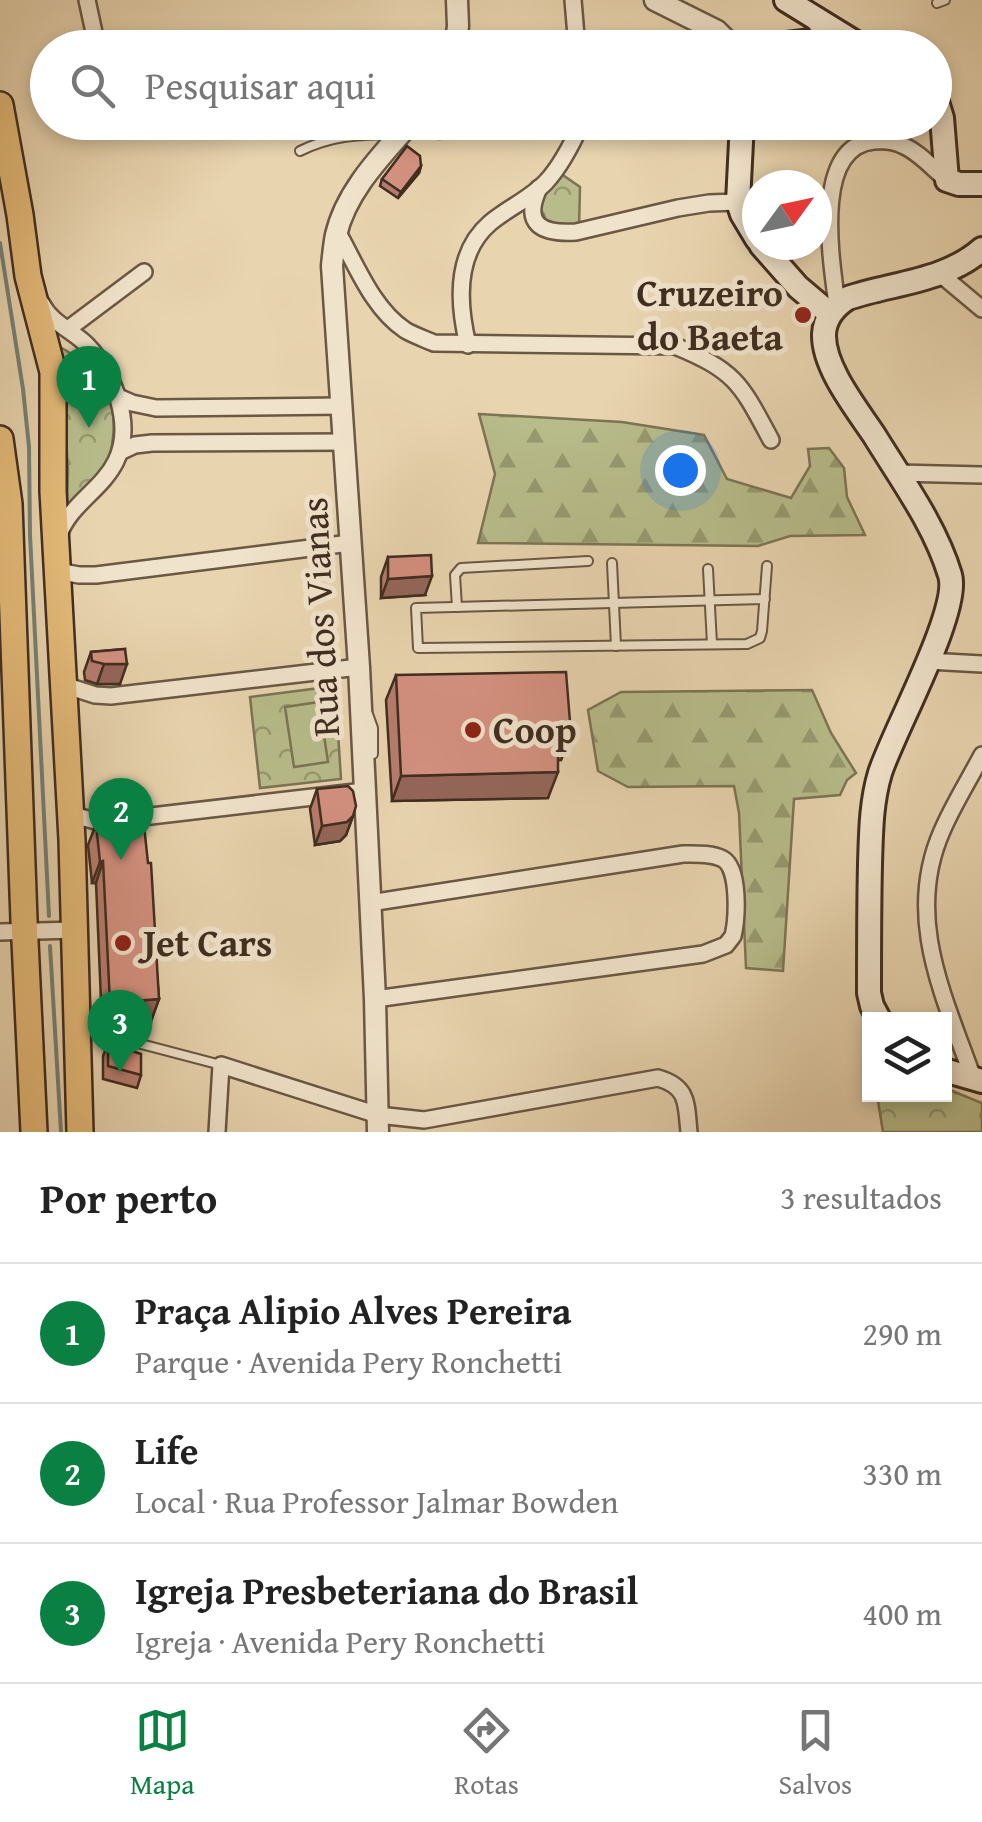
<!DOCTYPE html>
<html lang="pt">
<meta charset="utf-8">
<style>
body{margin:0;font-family:"Gentium Book Plus",serif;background:#f6f6f6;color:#222}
.controls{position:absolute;right:30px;bottom:30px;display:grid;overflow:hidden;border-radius:0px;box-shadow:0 5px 15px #0003}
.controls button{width:90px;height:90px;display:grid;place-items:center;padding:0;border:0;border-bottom:2px solid #e0e0e0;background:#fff;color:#222;font:50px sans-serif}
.compass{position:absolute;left:742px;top:170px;width:90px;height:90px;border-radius:50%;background:#fff;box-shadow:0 5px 15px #0003;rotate:57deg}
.you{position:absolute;left:680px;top:470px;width:35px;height:35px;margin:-25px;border:8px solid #fff;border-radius:50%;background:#1a73e8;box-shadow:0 0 0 15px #1a73e833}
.badge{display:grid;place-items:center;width:65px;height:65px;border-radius:50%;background:#0b8043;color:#fff;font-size:32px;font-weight:700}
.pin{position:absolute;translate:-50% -82px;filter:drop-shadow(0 2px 5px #0008)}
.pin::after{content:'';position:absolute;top:52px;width:35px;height:30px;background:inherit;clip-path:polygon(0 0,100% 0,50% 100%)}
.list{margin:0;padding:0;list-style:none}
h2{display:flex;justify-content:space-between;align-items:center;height:130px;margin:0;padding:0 40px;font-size:42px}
h2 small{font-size:32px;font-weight:400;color:#767676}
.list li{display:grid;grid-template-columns:65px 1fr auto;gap:30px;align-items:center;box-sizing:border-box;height:140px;padding:0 40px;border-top:2px solid #e0e0e0}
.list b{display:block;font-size:38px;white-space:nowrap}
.list p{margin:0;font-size:32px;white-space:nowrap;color:#767676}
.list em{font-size:32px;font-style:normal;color:#767676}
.icon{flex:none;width:55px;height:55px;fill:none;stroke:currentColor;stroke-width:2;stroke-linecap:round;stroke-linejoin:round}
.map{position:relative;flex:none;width:982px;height:1132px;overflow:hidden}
.search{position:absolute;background:#fff;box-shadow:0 5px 15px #0003;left:30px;right:30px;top:30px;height:110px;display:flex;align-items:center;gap:25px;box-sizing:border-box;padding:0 35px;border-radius:55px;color:#767676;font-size:38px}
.sheet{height:550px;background:#fff}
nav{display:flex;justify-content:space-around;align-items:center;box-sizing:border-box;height:140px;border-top:2px solid #e0e0e0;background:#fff;font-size:28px;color:#767676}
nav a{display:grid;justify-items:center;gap:5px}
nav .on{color:#0b8043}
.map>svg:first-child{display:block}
.forest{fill:url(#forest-firs);stroke:#7c7455;stroke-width:2.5}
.park{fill:url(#park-crowns);stroke:#7c7455;stroke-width:2.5}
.pitch{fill:#b7bc8a;stroke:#7c7455;stroke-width:2.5}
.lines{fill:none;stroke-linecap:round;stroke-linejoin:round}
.stream{stroke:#748075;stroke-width:4}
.service-casing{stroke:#6a5744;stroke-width:12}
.minor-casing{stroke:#6a5744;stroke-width:20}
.tertiary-casing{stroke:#6a5744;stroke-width:25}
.secondary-casing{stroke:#402d20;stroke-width:28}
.primary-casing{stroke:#402d20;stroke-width:30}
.service{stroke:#f0e3cb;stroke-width:8}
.minor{stroke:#f0e3cb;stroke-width:15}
.tertiary{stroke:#f0e3cb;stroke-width:20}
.secondary{stroke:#f0e3cb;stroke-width:22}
.primary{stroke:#e4ba78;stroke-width:25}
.wall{fill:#b67d6e;stroke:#402d20;stroke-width:2.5}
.shaded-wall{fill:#94665a;stroke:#402d20;stroke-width:2.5}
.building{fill:#d49180;stroke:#402d20;stroke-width:2.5}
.poi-dot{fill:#8f2418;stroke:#f0e3cb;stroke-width:4}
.labels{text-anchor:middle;stroke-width:10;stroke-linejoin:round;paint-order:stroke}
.poi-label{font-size:38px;font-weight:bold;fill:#402d20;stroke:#f0e3cb;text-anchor:start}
.street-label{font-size:38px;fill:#402d20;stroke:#f0e3cb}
</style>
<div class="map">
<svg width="982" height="1132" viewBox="0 0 982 1132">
<defs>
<pattern id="forest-firs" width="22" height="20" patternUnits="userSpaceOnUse" patternTransform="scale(2.5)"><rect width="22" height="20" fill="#b7bc8a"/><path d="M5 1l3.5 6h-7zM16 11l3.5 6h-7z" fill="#969970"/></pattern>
<pattern id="park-crowns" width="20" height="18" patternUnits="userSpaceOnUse" patternTransform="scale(2.5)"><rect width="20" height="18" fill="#b7bc8a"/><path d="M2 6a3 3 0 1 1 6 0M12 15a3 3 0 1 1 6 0" fill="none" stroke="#969970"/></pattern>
</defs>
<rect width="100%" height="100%" fill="#e8d4af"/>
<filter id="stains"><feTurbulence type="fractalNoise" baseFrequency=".002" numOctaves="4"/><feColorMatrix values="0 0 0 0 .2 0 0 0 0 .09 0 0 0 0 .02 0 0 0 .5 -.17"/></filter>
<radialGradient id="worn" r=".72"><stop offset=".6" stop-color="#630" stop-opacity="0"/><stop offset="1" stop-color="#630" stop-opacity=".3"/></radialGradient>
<!-- forest -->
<g class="forest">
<polygon points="479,414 622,422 704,435 727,479 791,498 810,466 808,449 829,448 844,468 847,497 865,535 790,536 758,546 478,543 495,474"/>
<polygon points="812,690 831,733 856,773 847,780 840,795 794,799 783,971 746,968 739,813 734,786 628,787 598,771 588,710 621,692"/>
</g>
<!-- park -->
<g class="park">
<polygon points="557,171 580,187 579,228 550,228 538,205"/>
<path d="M60,347C76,356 92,367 102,383C120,411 116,454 98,481C91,491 77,498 67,506L68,470Z"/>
<polygon points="335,686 341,779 260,788 250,697"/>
<polygon points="945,1088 982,1103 982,1132 883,1132 877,1095 944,1094"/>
</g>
<!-- pitch -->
<polygon class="pitch" points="319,702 328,762 294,767 285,707"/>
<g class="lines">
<!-- stream -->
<g class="stream">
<polyline points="0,243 23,389 29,447 30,535 49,916"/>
<polyline points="50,946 61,1132"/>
</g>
<defs>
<g id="service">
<polyline points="937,3 945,0"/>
<path d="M300,151C333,135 358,135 393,134"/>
<polyline points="612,563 616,646"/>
<polyline points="708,569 712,644"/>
<polyline points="765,599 416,608 418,648 747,644 760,638 762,631 767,566"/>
<polyline points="457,607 455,575 461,568 588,561"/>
<polyline points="368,714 373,728 373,754"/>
<polyline points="80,1028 221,1065"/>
</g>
<g id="minor">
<polyline points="87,0 95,37"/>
<polyline points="573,0 577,48"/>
<path d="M416,122C434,137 453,128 474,122"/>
<path d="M539,188C522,225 542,234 576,232L678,208L709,203L738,202"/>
<path d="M337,231C356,264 372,308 405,330C413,335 425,339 434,343L675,346C736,371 741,384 771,440"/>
<polyline points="939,273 982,309"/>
<path d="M42,304C51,323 74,331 88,346C114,374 134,424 116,461C102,490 70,504 59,535"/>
<path d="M837,305C832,264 811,146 874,141C884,140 895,141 904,146C920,153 933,169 947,180"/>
<polyline points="68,329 144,272"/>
<path d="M468,345C458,304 454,254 490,223C508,208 531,198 546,182C561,166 573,142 582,122"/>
<polyline points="118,397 132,403 156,408 342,406"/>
<polyline points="120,452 135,445 152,443 345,442"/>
<polyline points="897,473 982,475"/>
<polyline points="57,571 79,575 96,575 350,543"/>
<polyline points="928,661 982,664"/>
<polyline points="64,685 95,695 111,696 359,667"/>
<polyline points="71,812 80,817 100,822 364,791"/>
<path d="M370,903L683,854C695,854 712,853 723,859C740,869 737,919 733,936L726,945L703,954L375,999"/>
<polyline points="0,932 76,930"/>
<path d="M973,1078C944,996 904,917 942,831C953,805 969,780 982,755"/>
<path d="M217,1132L221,1065L378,1115L424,1120L658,1078C689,1087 686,1104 689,1132"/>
</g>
<g id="tertiary">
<polyline points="655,0 717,31 734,48"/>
<polyline points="455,48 458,26 457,0"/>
<path d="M378,1132L375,999L359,667L332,266C333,256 334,245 336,235C346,191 382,155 411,122"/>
</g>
<g id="secondary">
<polyline points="786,0 864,48"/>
<polyline points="751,48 820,40 824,38 825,31 818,20"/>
<polyline points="934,92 942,118 947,180 959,184 982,184"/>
<polyline points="742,122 738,202 742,214 757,239"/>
<polyline points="761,245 798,287 830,314"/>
<path d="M879,1019L872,1006L869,993C869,950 869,907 870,864C871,833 871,803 880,773C893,732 961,610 950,575C935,525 901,479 874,435C856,408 823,367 824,334C825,317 835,306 848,298C893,283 946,281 982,249"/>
<polyline points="944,1070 982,1081"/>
</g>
<g id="primary">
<polyline points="0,105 20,215 28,276 53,372 53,491 72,840 80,1132"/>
<polyline points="0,439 9,504 24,920 34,1132"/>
</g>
</defs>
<!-- service casing -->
<use href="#service" class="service-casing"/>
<!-- minor casing -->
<use href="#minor" class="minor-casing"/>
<!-- tertiary casing -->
<use href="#tertiary" class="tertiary-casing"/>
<!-- secondary casing -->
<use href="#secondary" class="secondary-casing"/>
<!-- primary casing -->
<use href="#primary" class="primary-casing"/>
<!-- service -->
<use href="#service" class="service"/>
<!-- minor -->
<use href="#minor" class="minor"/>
<!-- tertiary -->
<use href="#tertiary" class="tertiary"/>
<!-- secondary -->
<use href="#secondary" class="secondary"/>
<!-- primary -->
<use href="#primary" class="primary"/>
</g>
<!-- wall -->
<g class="wall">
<polygon points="421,166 419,173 398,198 380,186 382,179"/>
<polygon points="388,557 425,595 381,598 381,577"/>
<polygon points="125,649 120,684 97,684 85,680 84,672 91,652"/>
<polygon points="396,675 571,734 561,760 558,760 548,798 392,801 386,700"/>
<polygon points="317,789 353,816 346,835 340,841 315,845 310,809"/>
<polygon points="96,824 148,863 159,999 151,1021 102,1024 96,883 92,883 88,845"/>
<polygon points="108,1043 141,1075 137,1088 103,1079 103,1056"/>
</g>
<!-- shaded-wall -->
<g class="shaded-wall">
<polygon points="236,122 283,122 279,134 233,130"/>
<polygon points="421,166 419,173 398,198 401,192"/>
<polygon points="432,576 425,595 381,598 388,579"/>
<polygon points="104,664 127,664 120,684 97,684"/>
<polygon points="558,734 571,734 561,760 549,760"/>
<polygon points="558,772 548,798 392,801 401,776"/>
<polygon points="353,816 346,835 340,841 315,845 322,826"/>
<polygon points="103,861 96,883 92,883 100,862"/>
<polygon points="159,999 151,1021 102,1024 110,1003"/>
</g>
<!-- building -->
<g class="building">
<polygon points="256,36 298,45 297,48 254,48"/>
<polygon points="341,44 364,48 340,48"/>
<polygon points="407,146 420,156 421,166 401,192 382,179"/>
<polygon points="431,555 432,576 388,579 388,557"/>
<polygon points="125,649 127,664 104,664 92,661 91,652"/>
<polygon points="566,672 571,734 558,734 558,772 401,776 396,675"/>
<polygon points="348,786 353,791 356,806 353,816 347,822 322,826 317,789"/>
<polygon points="143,816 148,863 151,863 159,999 110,1003 103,861 100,862 96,824"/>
<polygon points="108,1043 141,1054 141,1075 108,1066"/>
</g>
<!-- markers -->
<g class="poi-dot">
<circle cx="803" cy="315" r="10"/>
<circle cx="473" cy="730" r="10"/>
<circle cx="123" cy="943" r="10"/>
</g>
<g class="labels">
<!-- poi labels -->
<g class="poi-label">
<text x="783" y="306" text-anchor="end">Cruzeiro<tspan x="783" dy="44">do Baeta</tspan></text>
<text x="493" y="743">Coop</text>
<text x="143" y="956">Jet Cars</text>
</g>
<!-- street labels -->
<g class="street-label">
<text transform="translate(320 617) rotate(-93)" y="13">Rua dos Vianas</text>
</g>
</g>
<rect width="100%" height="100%" filter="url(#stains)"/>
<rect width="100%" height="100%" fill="url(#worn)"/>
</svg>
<div class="controls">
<button><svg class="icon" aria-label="layers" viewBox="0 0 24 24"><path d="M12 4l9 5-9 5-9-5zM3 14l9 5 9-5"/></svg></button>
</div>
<svg class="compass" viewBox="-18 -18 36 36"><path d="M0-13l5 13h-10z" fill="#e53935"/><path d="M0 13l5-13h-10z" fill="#767676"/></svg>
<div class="you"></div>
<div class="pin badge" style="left:89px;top:428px">1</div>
<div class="pin badge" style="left:121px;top:860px">2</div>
<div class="pin badge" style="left:120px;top:1072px">3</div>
<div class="search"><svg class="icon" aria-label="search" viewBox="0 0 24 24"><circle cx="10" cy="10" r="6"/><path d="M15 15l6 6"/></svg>Pesquisar aqui</div>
</div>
<section class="sheet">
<h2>Por perto<small>3 resultados</small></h2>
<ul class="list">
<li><span class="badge">1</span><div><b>Praça Alipio Alves Pereira</b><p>Parque · Avenida Pery Ronchetti</p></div><em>290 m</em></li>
<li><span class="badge">2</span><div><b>Life</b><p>Local · Rua Professor Jalmar Bowden</p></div><em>330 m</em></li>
<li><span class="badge">3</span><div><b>Igreja Presbeteriana do Brasil</b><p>Igreja · Avenida Pery Ronchetti</p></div><em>400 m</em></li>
</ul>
</section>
<nav>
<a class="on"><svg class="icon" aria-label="map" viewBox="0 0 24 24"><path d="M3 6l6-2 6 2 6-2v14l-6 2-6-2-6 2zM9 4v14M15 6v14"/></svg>Mapa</a>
<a><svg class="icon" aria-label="directions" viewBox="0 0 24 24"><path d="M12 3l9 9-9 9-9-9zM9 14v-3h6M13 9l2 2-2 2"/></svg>Rotas</a>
<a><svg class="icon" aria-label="saved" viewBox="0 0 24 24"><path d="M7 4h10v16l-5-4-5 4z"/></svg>Salvos</a>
</nav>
